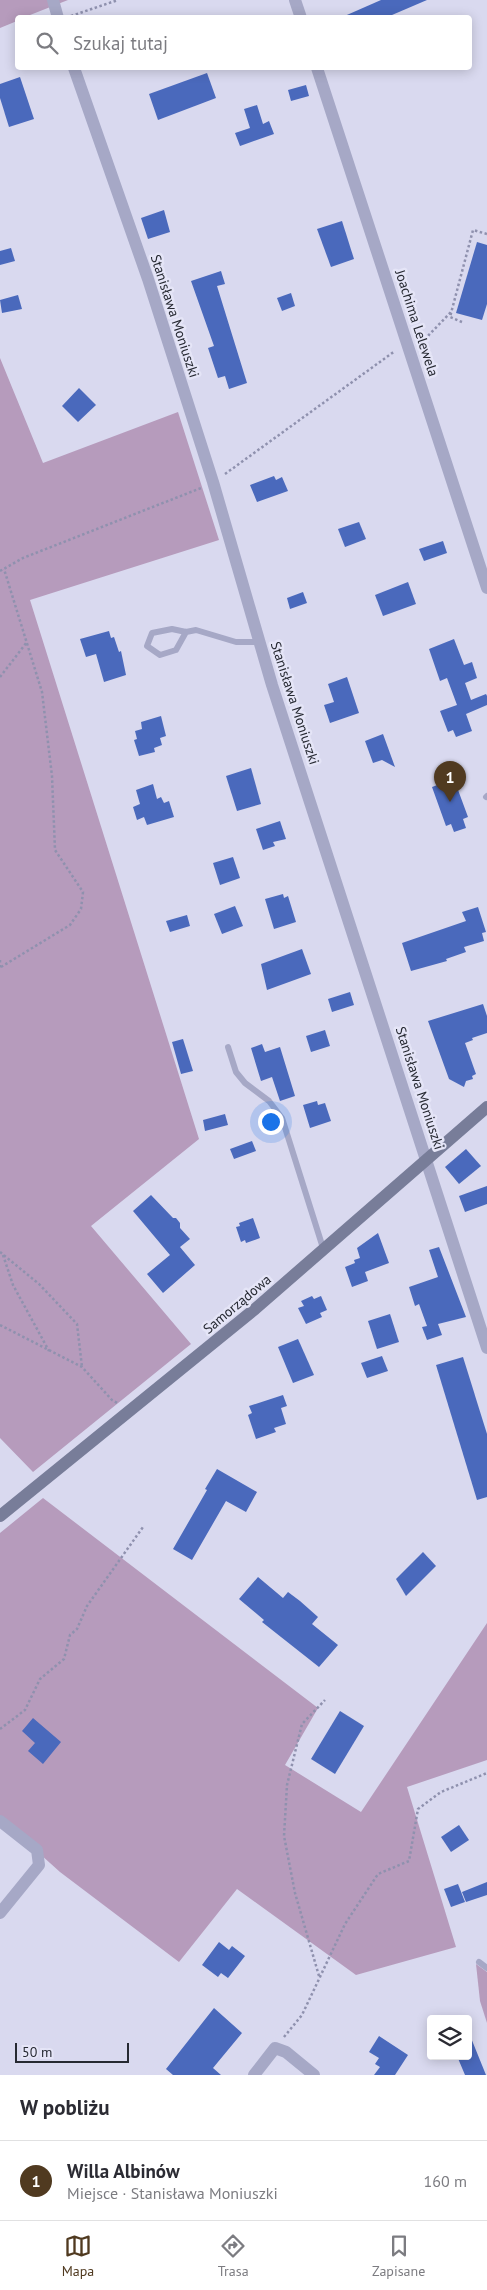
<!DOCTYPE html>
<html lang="pl">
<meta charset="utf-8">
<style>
body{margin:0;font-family:"PT Sans",sans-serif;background:#f2f2f3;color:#2b2b33}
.controls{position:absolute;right:15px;bottom:15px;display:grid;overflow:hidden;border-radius:5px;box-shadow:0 2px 12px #0003}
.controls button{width:45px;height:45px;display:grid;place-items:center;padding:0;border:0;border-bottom:1px solid #e1e1e2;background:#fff;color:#2b2b33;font:25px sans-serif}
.scale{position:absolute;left:15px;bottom:12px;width:114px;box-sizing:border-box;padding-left:5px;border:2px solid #262932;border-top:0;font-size:14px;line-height:18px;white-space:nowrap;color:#262932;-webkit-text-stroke:4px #e5e5f7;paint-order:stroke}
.you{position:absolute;left:270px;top:1121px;width:18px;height:18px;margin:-12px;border:4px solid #fff;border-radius:50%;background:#1a73e8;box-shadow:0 0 0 8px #1a73e833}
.badge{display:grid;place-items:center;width:32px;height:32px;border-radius:50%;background:#503a20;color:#fff;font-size:16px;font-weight:700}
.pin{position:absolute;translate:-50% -41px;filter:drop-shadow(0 1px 2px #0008)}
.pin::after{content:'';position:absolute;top:26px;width:18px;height:15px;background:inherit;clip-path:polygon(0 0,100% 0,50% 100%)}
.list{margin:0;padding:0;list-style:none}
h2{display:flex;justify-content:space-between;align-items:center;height:65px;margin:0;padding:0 20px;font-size:21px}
h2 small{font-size:16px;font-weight:400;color:#7c7c81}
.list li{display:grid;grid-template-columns:32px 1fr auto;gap:15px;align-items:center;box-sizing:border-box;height:80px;padding:0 20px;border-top:1px solid #e1e1e2}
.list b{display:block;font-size:19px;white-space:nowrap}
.list p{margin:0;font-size:16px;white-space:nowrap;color:#7c7c81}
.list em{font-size:16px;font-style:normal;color:#7c7c81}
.icon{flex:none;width:28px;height:28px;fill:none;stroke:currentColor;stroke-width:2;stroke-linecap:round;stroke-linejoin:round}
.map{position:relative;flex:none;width:487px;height:2075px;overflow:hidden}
.search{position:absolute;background:#fff;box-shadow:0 2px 12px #0003;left:15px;right:15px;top:15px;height:55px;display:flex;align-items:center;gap:12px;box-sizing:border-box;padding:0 18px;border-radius:5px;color:#7c7c81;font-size:19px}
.sheet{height:145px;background:#fff}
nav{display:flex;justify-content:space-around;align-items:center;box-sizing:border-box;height:70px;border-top:1px solid #e1e1e2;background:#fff;font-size:14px;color:#7c7c81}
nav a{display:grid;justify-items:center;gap:2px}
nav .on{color:#503a20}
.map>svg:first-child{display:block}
.green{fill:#b69bbc}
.building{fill:#4a69bc}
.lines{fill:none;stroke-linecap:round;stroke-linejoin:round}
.path{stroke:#8f91ae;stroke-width:2.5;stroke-dasharray:2.5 2.5;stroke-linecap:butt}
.lane{stroke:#a6a8c6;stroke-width:6}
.street{stroke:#a6a8c6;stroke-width:12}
.secondary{stroke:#787d99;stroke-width:12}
.labels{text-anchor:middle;stroke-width:5;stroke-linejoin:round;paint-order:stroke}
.street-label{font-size:14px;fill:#262932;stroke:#e5e5f7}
</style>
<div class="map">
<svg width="487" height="2075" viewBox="0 0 487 2075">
<rect width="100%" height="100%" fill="#d9d9ef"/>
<!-- green -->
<g class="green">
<polygon points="0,0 68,0 25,17 18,18 17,21 0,28"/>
<polygon points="0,358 43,463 178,412 219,540 30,600 199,1139 91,1226 191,1344 33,1472 0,1438"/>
<polygon points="43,1498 318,1708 285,1765 361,1812 487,1623 487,1760 407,1787 456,1947 356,1975 237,1889 179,1962 60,1872 0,1818 0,1533"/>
<polygon points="476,1964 487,1972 487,2023 480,2001"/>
</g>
<!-- building -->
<g class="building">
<polygon points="381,0 427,0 385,18 340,18"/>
<polygon points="207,73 216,98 158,120 149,94"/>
<polygon points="20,77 34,119 9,127 0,98 0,84"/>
<polygon points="306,85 309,96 291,101 288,90"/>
<polygon points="257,105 263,124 269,121 274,134 240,146 235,133 250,128 244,109"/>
<polygon points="164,210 170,232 148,239 141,218"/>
<polygon points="342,221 354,259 331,267 317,229"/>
<polygon points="477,242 487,245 487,304 482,320 456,313"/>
<polygon points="11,248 15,261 0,265 0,251"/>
<polygon points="221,271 225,284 217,286 247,383 229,389 225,376 218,378 208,348 214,346 191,281"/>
<polygon points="291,293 295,306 282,311 277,298"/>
<polygon points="18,295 22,309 2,313 0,300"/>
<polygon points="79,388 96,405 78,422 62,406"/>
<polygon points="274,476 276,480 282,477 288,491 257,502 250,485"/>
<polygon points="359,522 366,539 345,547 338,529"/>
<polygon points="443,541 447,553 424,561 419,549"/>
<polygon points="408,582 416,604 383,616 375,595"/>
<polygon points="303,592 307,603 290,609 287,598"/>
<polygon points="109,631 111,638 114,637 119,652 121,651 126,675 104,682 96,654 86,657 80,639"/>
<polygon points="454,639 464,665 472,662 477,678 465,683 471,700 486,694 487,696 487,705 466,714 472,731 456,737 453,730 448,732 440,711 457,705 447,678 440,681 429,649"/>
<polygon points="347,677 359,713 330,723 324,705 334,702 328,684"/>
<polygon points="161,716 166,736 160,738 162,745 154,748 155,752 139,756 134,740 137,739 135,731 142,729 141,722"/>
<polygon points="383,734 395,767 382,760 373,763 365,741"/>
<polygon points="251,768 261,804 237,811 226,776"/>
<polygon points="454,779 468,817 463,819 466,828 454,832 451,824 446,826 432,787"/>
<polygon points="153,784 157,799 161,797 164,803 169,801 174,817 147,825 144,817 137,820 133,807 140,804 136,790"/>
<polygon points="280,821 286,839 273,842 275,846 263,850 256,829"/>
<polygon points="233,857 240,878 220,885 213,863"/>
<polygon points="283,894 284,898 288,896 296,922 274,929 265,899"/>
<polygon points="235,906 243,926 222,934 214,914"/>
<polygon points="478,907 486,932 482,933 484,941 464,947 466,952 446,959 447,961 411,971 402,943 466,921 462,912"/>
<polygon points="187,915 190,926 170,932 166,921"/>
<polygon points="302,949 311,974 267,990 261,964"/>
<polygon points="350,992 354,1005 332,1012 328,999"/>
<polygon points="483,1004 487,1016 487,1033 472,1038 473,1040 465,1043 476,1074 472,1076 473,1079 466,1081 464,1087 449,1079 428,1021"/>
<polygon points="325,1030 330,1046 311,1052 306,1036"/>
<polygon points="183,1039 193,1071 181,1074 172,1042"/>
<polygon points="262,1044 265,1052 280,1047 295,1096 280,1101 272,1077 261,1081 251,1048"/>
<polygon points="317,1101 318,1105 325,1103 331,1121 310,1128 303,1105"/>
<polygon points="225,1114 228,1125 205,1131 203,1120"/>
<polygon points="252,1141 256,1151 234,1159 230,1149"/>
<polygon points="466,1149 481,1166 459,1184 445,1167"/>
<polygon points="487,1186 487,1204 465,1212 459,1196"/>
<polygon points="151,1195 173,1218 176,1218 180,1223 180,1228 190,1239 180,1247 195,1265 163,1293 147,1274 170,1255 133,1211"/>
<polygon points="253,1218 260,1238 246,1243 245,1240 241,1242 236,1227 240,1226 239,1223"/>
<polygon points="378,1233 389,1263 365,1272 368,1281 352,1287 345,1267 355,1263 354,1260 360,1258 357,1248"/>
<polygon points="439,1247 466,1317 438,1324 442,1335 427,1340 422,1327 427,1326 419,1304 415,1306 409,1287 438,1277 429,1250"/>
<polygon points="312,1296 314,1299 321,1296 327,1310 320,1313 322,1317 306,1324 298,1308 304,1306 301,1301"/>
<polygon points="390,1314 399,1342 377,1349 368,1321"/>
<polygon points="298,1339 314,1375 293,1383 278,1347"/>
<polygon points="382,1356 388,1371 367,1378 361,1363"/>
<polygon points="463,1357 487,1434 487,1497 477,1500 436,1365"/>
<polygon points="283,1395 287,1406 281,1408 286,1424 274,1428 276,1432 256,1439 248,1415 252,1413 249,1406"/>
<polygon points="217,1469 257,1492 246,1512 226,1501 192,1560 173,1549 207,1490 205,1489"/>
<polygon points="423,1552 436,1566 406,1596 396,1579"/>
<polygon points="258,1577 283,1598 288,1592 300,1601 318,1617 312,1624 338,1645 319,1667 262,1622 264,1620 239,1599"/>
<polygon points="340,1711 364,1726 335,1774 311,1759"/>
<polygon points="33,1718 61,1742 43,1764 28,1751 35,1743 22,1731"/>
<polygon points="459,1825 469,1840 451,1852 441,1837"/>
<polygon points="487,1882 487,1895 466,1902 462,1892"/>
<polygon points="458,1884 465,1902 451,1907 444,1889"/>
<polygon points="219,1942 229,1950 232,1946 245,1956 228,1978 221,1973 218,1977 202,1965"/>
<polygon points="214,2008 242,2033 213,2068 221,2075 173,2075 166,2069"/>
<polygon points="469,2033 486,2075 465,2075 457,2056 468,2056"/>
<polygon points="379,2036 408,2055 395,2075 374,2075 380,2067 375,2064 379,2058 369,2052"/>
</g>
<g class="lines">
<!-- path -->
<g class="path">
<polyline points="71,16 118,0"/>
<polyline points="462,322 450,317 473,230 487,234"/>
<polyline points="420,341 424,340 451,312"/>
<polyline points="225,474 395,351"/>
<polyline points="0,571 23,558 201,488"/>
<polyline points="0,677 27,642"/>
<polyline points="0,960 0,968"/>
<polyline points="1,967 70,925 81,909 83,892 55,850 52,776 42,692 4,569"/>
<polyline points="0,1252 39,1284 77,1324 82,1367"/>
<polyline points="3,1255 13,1285 49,1351"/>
<polyline points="0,1325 82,1367 112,1400 119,1404"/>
<polyline points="0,1729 25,1710 40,1679 64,1659 70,1635 77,1629 87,1606 143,1527"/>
<polyline points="319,1976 295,1893 284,1836 287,1785 302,1724 325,1700"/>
<polyline points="284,2037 302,2015 345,1924 378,1874 409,1861 418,1809 441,1792 487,1773"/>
</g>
<!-- lane -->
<g class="lane">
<polyline points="186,632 176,650 160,655 147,646 152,633 172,629 186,632 196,630 236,642 259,642"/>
<polyline points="486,797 487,796"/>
<polyline points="228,1047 236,1072 245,1083 269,1101 282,1118 323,1248"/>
<polyline points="479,1962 487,1968"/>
</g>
<!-- street -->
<g class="street">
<polyline points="53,0 58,18"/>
<polyline points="295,0 301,18"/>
<polyline points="74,68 148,279 213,482 272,685 487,1348"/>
<polyline points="317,68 487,588"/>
<polyline points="0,1821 37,1850 39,1865 0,1913"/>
<polyline points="254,2075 275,2048 286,2052 314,2075"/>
</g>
<!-- secondary -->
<polyline class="secondary" points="0,1516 255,1309 487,1107"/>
</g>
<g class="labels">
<!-- street labels -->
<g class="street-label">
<text transform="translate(175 316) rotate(72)" y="5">Stanisława Moniuszki</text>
<text transform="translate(417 323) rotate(72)" y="5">Joachima Lelewela</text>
<text transform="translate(295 703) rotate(72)" y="5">Stanisława Moniuszki</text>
<text transform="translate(420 1088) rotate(72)" y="5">Stanisława Moniuszki</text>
<text transform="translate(237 1304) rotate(-40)" y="5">Samorządowa</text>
</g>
</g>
</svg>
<div class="controls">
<button><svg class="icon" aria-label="layers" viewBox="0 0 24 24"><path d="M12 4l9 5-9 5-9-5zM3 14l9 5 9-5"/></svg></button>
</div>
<div class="scale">50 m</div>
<div class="you"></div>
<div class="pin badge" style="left:450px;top:802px">1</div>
<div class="search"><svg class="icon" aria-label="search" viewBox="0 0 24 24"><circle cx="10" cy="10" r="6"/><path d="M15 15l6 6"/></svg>Szukaj tutaj</div>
</div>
<section class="sheet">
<h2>W pobliżu<small></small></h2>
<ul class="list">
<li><span class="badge">1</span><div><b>Willa Albinów</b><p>Miejsce · Stanisława Moniuszki</p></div><em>160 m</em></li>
</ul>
</section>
<nav>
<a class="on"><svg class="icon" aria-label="map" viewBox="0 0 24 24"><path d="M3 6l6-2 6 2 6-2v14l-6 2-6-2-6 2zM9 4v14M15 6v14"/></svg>Mapa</a>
<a><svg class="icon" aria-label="directions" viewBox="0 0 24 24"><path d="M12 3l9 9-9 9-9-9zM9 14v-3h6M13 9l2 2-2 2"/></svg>Trasa</a>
<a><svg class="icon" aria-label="saved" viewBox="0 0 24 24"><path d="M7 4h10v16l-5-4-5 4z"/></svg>Zapisane</a>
</nav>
